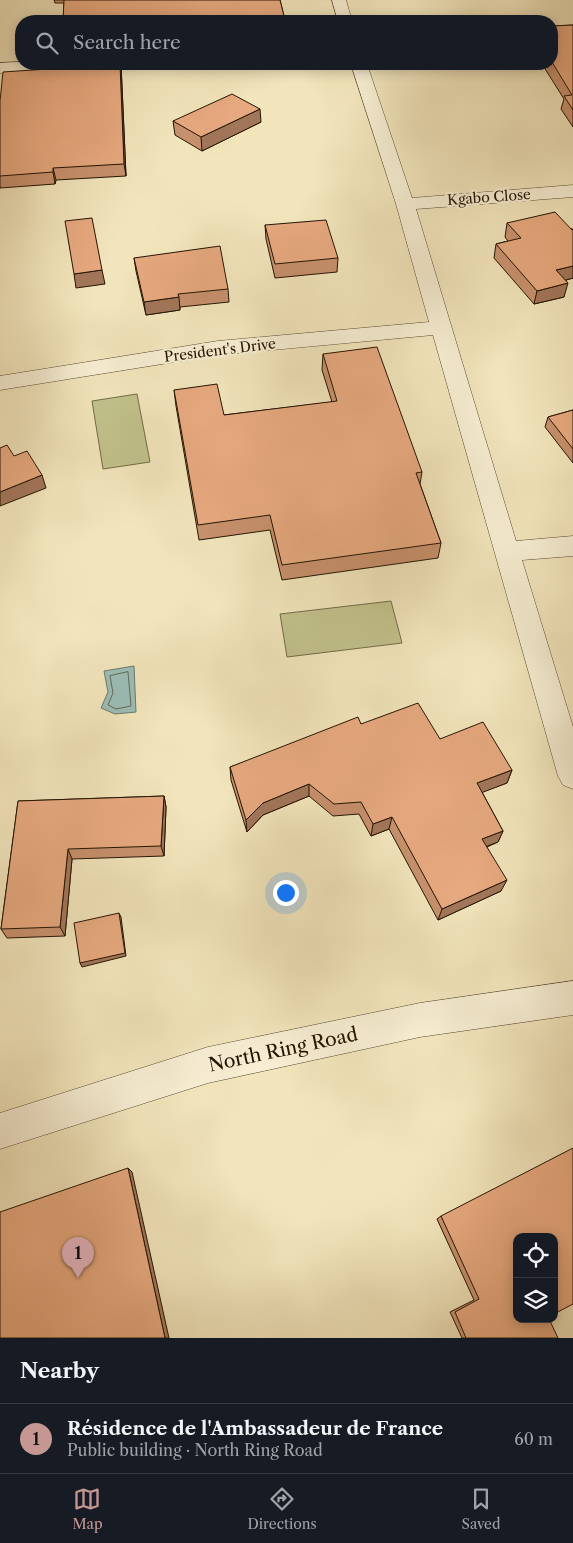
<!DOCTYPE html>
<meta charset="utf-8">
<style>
body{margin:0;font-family:"Libre Caslon Text",serif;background:#242831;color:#f1f3f6}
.controls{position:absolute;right:15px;bottom:15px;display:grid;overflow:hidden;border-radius:10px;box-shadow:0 2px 12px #0003}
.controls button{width:45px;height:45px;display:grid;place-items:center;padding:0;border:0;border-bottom:1px solid #363941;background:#171b24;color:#f1f3f6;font:25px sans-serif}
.you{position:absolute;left:285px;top:892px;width:18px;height:18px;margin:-12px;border:4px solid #fff;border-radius:50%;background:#1a73e8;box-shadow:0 0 0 8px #1a73e833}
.badge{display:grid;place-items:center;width:32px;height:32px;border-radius:50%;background:#c59692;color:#111;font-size:16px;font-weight:700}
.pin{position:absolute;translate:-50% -41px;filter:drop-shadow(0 1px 2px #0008)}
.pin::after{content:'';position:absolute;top:26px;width:18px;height:15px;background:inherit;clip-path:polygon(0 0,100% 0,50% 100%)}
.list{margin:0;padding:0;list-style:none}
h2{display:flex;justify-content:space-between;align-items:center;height:65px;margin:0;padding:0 20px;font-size:21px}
h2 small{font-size:16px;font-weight:400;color:#9ea1a6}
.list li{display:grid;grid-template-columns:32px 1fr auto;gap:15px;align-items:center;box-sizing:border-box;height:70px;padding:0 20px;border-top:1px solid #363941}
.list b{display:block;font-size:19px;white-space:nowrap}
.list p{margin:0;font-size:16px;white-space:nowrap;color:#9ea1a6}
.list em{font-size:16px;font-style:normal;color:#9ea1a6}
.icon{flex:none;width:28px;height:28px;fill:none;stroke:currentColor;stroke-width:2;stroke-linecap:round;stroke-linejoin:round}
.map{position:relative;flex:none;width:573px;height:1338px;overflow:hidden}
.search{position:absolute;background:#171b24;box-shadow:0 2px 12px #0003;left:15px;right:15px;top:15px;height:55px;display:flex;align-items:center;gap:12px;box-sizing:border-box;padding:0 18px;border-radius:20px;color:#9ea1a6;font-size:19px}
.sheet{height:135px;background:#171b24}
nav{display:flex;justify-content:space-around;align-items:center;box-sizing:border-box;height:70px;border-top:1px solid #363941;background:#171b24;font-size:14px;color:#9ea1a6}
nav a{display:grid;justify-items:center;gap:2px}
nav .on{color:#c59692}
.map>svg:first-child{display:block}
.green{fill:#c2c28c;stroke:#736b48}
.water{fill:#9cbeb7;stroke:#6c7a6f}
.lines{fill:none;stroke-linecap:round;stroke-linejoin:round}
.shore{stroke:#60695d;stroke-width:1}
.minor-casing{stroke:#584831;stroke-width:1}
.minor{fill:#f7eed3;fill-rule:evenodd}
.wall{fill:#c7916d;stroke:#241403}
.shaded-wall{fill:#a27659;stroke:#241403}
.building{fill:#e7a97f;stroke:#241403}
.labels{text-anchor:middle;stroke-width:4.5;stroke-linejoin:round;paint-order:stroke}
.far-street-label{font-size:14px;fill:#241403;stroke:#f7eed3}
.near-street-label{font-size:19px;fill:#241403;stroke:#f7eed3}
</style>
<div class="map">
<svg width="573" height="1338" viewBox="0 0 573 1338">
<rect width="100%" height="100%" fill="#f2e5bc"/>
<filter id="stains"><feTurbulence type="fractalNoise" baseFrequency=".004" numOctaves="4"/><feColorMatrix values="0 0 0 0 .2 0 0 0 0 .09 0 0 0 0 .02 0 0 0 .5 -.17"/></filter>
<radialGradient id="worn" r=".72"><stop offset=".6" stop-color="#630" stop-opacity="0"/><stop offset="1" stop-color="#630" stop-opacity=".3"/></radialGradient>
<!-- green -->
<g class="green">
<polygon points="137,394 150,462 103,469 92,401"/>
<polygon points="391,601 402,643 287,657 280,614"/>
</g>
<!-- water -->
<polygon class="water" points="134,666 136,712 115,714 101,708 108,692 104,671"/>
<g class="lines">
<!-- shore -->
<polygon class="shore" points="128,672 131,706 116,709 108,705 113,693 110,676"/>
<defs>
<g id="minor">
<polygon points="332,0 346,0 352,21 338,21"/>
<polygon points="21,62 21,64 89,64 87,67 81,69 0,73 0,63"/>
<polygon points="351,64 367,64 412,198 573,185 573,197 416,209 516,541 573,536 573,556 522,560 573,727 573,789 563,785 558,776 433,335 218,355 0,390 0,376 218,341 429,322 396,204"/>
<polygon points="573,981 573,1015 420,1037 208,1083 0,1149 0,1113 208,1047 420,1003"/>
</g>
</defs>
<!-- minor casing -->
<use href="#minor" class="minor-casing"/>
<!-- minor -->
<use href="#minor" class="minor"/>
</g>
<!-- wall -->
<g class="wall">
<polygon points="54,0 280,0 284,16 284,21 63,21 64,3 55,3"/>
<polygon points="573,25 573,127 561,109 564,99 542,64 552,64 552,26"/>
<polygon points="121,64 126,176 56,180 55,184 0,188 0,101 62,68"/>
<polygon points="173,121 261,122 202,151 175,135"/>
<polygon points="507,223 573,229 573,278 566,280 564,297 534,304 494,258 496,244 508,241 505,237"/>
<polygon points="265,225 338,258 337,272 275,278 266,239"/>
<polygon points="134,258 228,289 229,302 180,307 180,310 146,315 136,271"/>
<polygon points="323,354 422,472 420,484 441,543 438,558 282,580 270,530 199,540 176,406 174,390 224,415 332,402 322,370"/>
<polygon points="573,410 573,463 545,427 548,417"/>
<polygon points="361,724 440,739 512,770 507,783 482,792 503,831 498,842 487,847 501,891 438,920 389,829 371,836 359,814 333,816 309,796 263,815 247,832 231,780 230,767"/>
<polygon points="164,796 166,807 164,856 72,859 65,936 7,938 1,929 18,801"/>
<polygon points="441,1216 517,1319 558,1338 462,1338 450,1312 474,1300 437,1219"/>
</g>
<!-- shaded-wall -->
<g class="shaded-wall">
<polygon points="120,64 121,64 126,176 124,164"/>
<polygon points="260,109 261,122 202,151 201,137"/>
<polygon points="53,168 56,180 55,184 53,172"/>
<polygon points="573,266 573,278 552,284 556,270"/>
<polygon points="102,270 105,284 76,288 74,274"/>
<polygon points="568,283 564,297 534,304 537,291"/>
<polygon points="179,297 180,310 146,315 144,302"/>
<polygon points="42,475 46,488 0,506 0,492"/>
<polygon points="512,770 507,783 473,796 477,783"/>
<polygon points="309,784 309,796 263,815 247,832 246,820 263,803"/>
<polygon points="164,796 166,807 164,856 161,846"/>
<polygon points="392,817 389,829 371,836 373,824"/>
<polygon points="503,831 498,842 477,850 482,839"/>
<polygon points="68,849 72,859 65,936 60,927"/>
<polygon points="507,880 501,891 438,920 442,909"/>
<polygon points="119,913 121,917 126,956 82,967 80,963"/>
<polygon points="128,1168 132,1172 169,1338 165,1338"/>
</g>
<!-- building -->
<g class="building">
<polygon points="64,0 280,0 284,16 175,21 63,21"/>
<polygon points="573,25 573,110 564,96 572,95 552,62 552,26"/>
<polygon points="62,64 120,64 124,164 53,168 53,172 0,176 0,101 3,72 62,68"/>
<polygon points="232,94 260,109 201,137 173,121"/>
<polygon points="555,212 572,230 573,229 573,266 556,270 568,283 537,291 496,244 521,238 507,223"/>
<polygon points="92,218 102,270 74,274 65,221"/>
<polygon points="326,220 338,258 275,264 265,225"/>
<polygon points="220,246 228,289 178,294 179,297 144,302 134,258"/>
<polygon points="377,347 422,472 416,473 441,543 282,565 270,515 198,525 174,390 217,384 224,415 337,401 323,354"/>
<polygon points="573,410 573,449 548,417"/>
<polygon points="7,445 14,456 27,451 42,475 0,492 0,448"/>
<polygon points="418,703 440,739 483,722 512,770 477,783 503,831 482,839 507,880 442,909 392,817 373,824 361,802 334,804 309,784 263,803 246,820 230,767 358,717 361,724"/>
<polygon points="164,796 161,846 68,849 60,927 1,929 18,801"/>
<polygon points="119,913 125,953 80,963 74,923"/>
<polygon points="573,1148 573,1304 554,1314 554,1237 517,1237 517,1319 549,1319 558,1338 466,1338 455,1312 479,1299 441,1216"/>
<polygon points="128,1168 165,1338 0,1338 0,1212"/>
</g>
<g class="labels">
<!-- far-street labels -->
<g class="far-street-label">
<text transform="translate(489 197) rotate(-4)" y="5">Kgabo Close</text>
<text transform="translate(220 350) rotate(-7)" y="5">President's Drive</text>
</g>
<!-- near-street labels -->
<g class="near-street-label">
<text transform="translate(283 1049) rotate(-12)" y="7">North Ring Road</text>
</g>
</g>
<rect width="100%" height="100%" filter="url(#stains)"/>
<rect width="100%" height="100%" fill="url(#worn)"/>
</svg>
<div class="controls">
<button><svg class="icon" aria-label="locate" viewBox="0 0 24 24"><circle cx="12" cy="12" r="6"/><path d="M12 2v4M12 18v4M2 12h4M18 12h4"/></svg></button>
<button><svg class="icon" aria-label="layers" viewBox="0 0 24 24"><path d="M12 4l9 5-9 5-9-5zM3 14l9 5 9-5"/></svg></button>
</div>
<div class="you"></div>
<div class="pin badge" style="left:78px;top:1278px">1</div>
<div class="search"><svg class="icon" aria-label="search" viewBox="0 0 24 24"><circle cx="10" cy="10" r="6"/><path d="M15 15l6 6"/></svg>Search here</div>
</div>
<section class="sheet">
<h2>Nearby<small></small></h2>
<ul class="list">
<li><span class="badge">1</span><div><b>Résidence de l'Ambassadeur de France</b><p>Public building · North Ring Road</p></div><em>60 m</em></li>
</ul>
</section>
<nav>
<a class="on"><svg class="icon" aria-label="map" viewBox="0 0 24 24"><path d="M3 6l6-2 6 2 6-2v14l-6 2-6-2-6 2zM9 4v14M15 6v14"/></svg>Map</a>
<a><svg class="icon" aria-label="directions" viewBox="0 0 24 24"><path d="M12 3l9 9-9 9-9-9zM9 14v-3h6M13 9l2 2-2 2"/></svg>Directions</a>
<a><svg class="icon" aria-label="saved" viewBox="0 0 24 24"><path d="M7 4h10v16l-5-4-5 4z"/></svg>Saved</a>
</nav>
